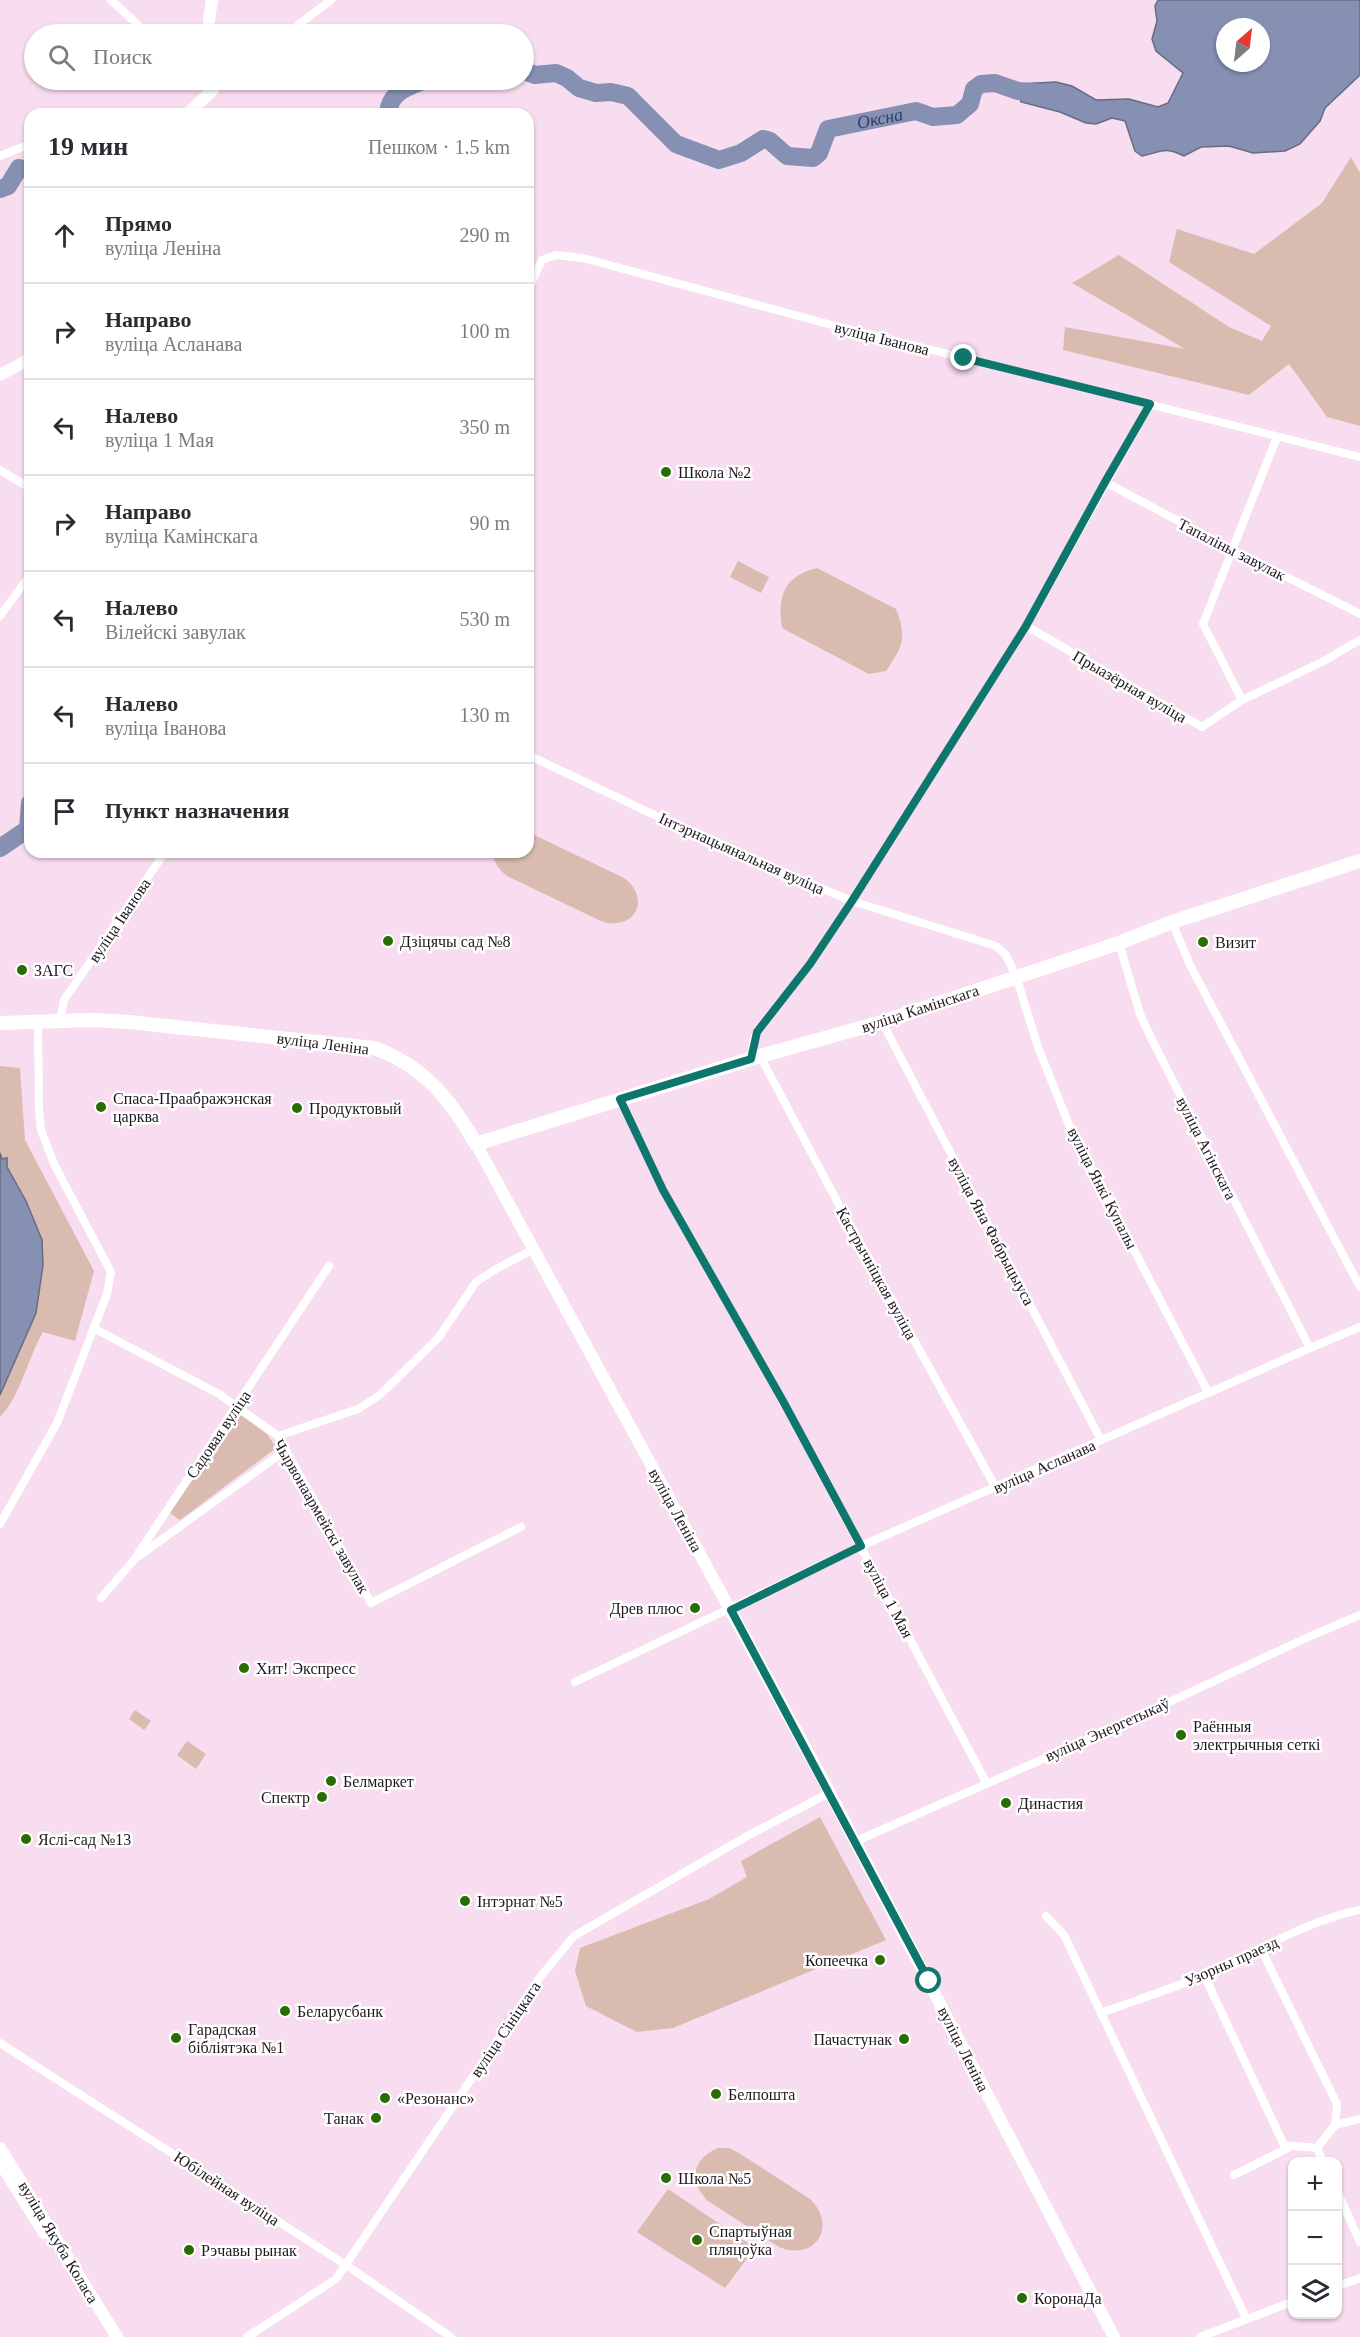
<!DOCTYPE html>
<html lang="ru">
<meta charset="utf-8">
<style>
body{margin:0;font-family:Georgia,serif;background:#f7f7f7;color:#2b2b33}
.controls{position:absolute;right:18px;bottom:18px;display:grid;overflow:hidden;border-radius:12px;box-shadow:0 2px 4px #0004}
.controls button{width:54px;height:54px;display:grid;place-items:center;padding:0;border:0;border-bottom:2px solid #e1e1e2;background:#fff;color:#2b2b33;font:30px sans-serif}
.compass{position:absolute;left:1216px;top:18px;width:54px;height:54px;border-radius:50%;background:#fff;box-shadow:0 2px 4px #0004;rotate:28deg}
.stop{position:absolute;width:18px;height:18px;margin:-14px;border:4px solid #0f766e;border-radius:50%;background:#fff}
.stop.end{background:#0f766e;border-color:#fff;box-shadow:0 2px 6px #0008}
.list{margin:0;padding:0;list-style:none}
h2{display:flex;justify-content:space-between;align-items:center;height:78px;margin:0;padding:0 24px;font-size:26px}
h2 small{font-size:20px;font-weight:400;color:#7c7c81}
.list li{display:grid;grid-template-columns:39px 1fr auto;gap:18px;align-items:center;box-sizing:border-box;height:96px;padding:0 24px;border-top:2px solid #e1e1e2}
.list b{display:block;font-size:22px;white-space:nowrap}
.list p{margin:0;font-size:20px;white-space:nowrap;color:#7c7c81}
.list em{font-size:20px;font-style:normal;color:#7c7c81}
.icon{flex:none;width:33px;height:33px;fill:none;stroke:currentColor;stroke-width:2;stroke-linecap:round;stroke-linejoin:round}
.map{position:relative;flex:none;width:1360px;height:2337px;overflow:hidden}
.search{position:absolute;background:#fff;box-shadow:0 2px 4px #0004;left:24px;top:24px;width:510px;height:66px;display:flex;align-items:center;gap:15px;box-sizing:border-box;padding:0 21px;border-radius:33px;color:#7c7c81;font-size:22px}
.panel{position:absolute;background:#fff;box-shadow:0 2px 4px #0004;left:24px;top:108px;width:510px;height:750px;border-radius:18px}
.map>svg:first-child{display:block}
.green{fill:#d9bbb0}
.water{fill:#8590b2;stroke:#676c86;stroke-width:1.5;fill-rule:evenodd}
.lines{fill:none;stroke-linecap:round;stroke-linejoin:round}
.river{stroke:#8590b2;stroke-width:18}
.street{stroke:#fff;stroke-width:8}
.secondary{stroke:#fff;stroke-width:12}
.primary{stroke:#fff;stroke-width:14}
.route{stroke:#0f766e;stroke-width:8}
.poi-dot{fill:#296c03;stroke:#fff;stroke-width:2}
.labels{text-anchor:middle;stroke-width:5;stroke-linejoin:round;paint-order:stroke}
.street-label{font-size:16px;fill:#21181e;stroke:#fff}
.poi-label{font-size:16px;fill:#21181e;stroke:#fff;text-anchor:start}
.water-label{font-size:18px;font-style:italic;fill:#323d6c;stroke:#fff}
</style>
<div class="map">
<svg width="1360" height="2337" viewBox="0 0 1360 2337">
<rect width="100%" height="100%" fill="#f7ddef"/>
<!-- green -->
<g class="green">
<polygon points="1351,157 1360,173 1360,426 1327,417 1289,364 1249,395 1063,350 1065,327 1185,349 1072,283 1119,255 1229,327 1262,341 1271,326 1169,262 1177,229 1254,254 1322,203"/>
<polygon points="738,561 769,577 761,593 730,577"/>
<path d="M817,568L896,609C907,638 903,646 886,671L869,674L782,628C777,596 784,576 817,568Z"/>
<path d="M528,832L624,878C651,898 636,930 603,922L507,876C498,869 494,863 493,852H528Z"/>
<path d="M0,1066L20,1068L25,1140L94,1271L75,1341L43,1332C28,1358 20,1397 0,1417Z"/>
<polygon points="238,1413 268,1435 276,1448 180,1520 170,1513"/>
<polygon points="135,1710 151,1721 144,1730 129,1719"/>
<polygon points="187,1741 206,1754 196,1769 177,1755"/>
<polygon points="820,1817 886,1940 673,2028 637,2032 586,2006 575,1971 580,1948 709,1899 747,1877 741,1861"/>
<path d="M718,2148H729L739,2153L810,2199C838,2226 815,2262 779,2247L708,2201C688,2181 692,2159 718,2148Z"/>
<polygon points="668,2189 755,2248 725,2288 637,2232"/>
</g>
<!-- water -->
<g class="water">
<path d="M1158,0H1360V75L1325,108L1320,121L1300,144L1285,151L1253,153L1229,146L1201,147L1184,156C1164,146 1162,152 1142,156L1135,151L1125,121L1112,118L1096,124L1086,123L1060,112L1021,102L1017,84L1056,82L1072,86L1096,100L1129,99L1158,107L1168,103L1183,73L1156,51L1152,39L1157,21L1155,6ZM1225,27H1261V63H1225Z"/>
<polygon points="0,1153 2,1159 7,1158 7,1167 26,1201 42,1240 43,1265 36,1313 0,1395"/>
</g>
<g class="lines">
<!-- river -->
<g class="river">
<path id="s1" d="M524,71L535,75L556,73L567,78L579,88L596,93L611,92L628,96L676,144L719,160L741,153L763,139L770,141L787,156L813,158L819,153L828,129L916,111L933,117L957,115L970,104L974,89L981,84L995,83L1018,91L1041,93"/>
<path d="M388,114C389,92 408,87 425,80"/>
<polyline points="0,189 8,186 19,168 27,170 30,168"/>
<polyline points="0,848 28,829 30,803"/>
</g>
<!-- street -->
<g class="street">
<polyline points="111,0 148,34"/>
<polyline points="286,34 331,0"/>
<polyline points="213,90 227,80"/>
<polyline points="0,156 30,144"/>
<polyline points="528,290 542,260 556,255 583,258 828,324 1360,457"/>
<polyline points="0,470 30,488"/>
<polyline points="1105,482 1233,550 1360,614"/>
<polyline points="0,616 30,575"/>
<polyline points="1026,626 1202,727 1242,700 1322,662 1360,640"/>
<polyline points="1242,700 1203,624 1277,437"/>
<polyline points="528,755 722,847 852,901 996,946 1006,955 1016,976 1038,1047 1069,1125 1208,1392"/>
<polyline points="1172,922 1190,965 1360,1287"/>
<polyline points="1119,943 1140,1014 1152,1040 1310,1348"/>
<polyline points="60,1021 64,1000 165,852"/>
<polyline points="882,1022 1101,1440"/>
<polyline points="760,1056 838,1203 996,1488"/>
<polyline points="751,1059 753,1042 757,1032 810,964 852,901 1026,626 1150,404"/>
<polyline points="620,1099 663,1190 783,1401 986,1782"/>
<polyline points="95,1329 219,1394 278,1436 371,1603 521,1527"/>
<polyline points="278,1436 358,1409 380,1395 439,1337 476,1282 498,1268 532,1250"/>
<polyline points="0,1524 57,1423 107,1294 111,1272 54,1164 41,1130 39,1110 38,1022"/>
<polyline points="139,1556 286,1450"/>
<polyline points="101,1598 134,1560 329,1266"/>
<polyline points="575,1682 861,1546 1310,1348 1360,1327"/>
<polyline points="854,1842 1116,1727 1304,1639 1360,1615"/>
<polyline points="1046,1916 1064,1935 1246,2318"/>
<polyline points="1261,1949 1337,2104 1335,2125 1317,2148 1323,2162"/>
<polyline points="1204,1975 1284,2145 1317,2148"/>
<path d="M1101,2013C1136,2000 1172,1989 1206,1974C1255,1953 1308,1920 1360,1910"/>
<polyline points="0,2043 346,2265 451,2337"/>
<polyline points="1335,2125 1360,2119"/>
<polyline points="1234,2175 1292,2146"/>
<polyline points="1338,2193 1360,2242"/>
<polyline points="1338,2286 1360,2278"/>
<polyline points="247,2337 336,2279 541,1976 574,1936 749,1835 829,1793"/>
<polyline points="1200,2337 1292,2302"/>
</g>
<!-- secondary -->
<g class="secondary">
<polyline points="207,34 212,0"/>
<polyline points="187,114 213,90 204,80"/>
<polyline points="0,375 30,359"/>
<polyline points="476,1144 822,1778 1114,2337"/>
<polyline points="0,2148 117,2337"/>
<polyline points="2,2166 44,2233"/>
</g>
<!-- primary -->
<path class="primary" d="M0,1023L92,1020L129,1022L374,1048C424,1066 450,1099 476,1144L760,1056L882,1022L1119,943L1172,922L1360,861"/>
</g>
<g class="lines">
<!-- route -->
<polyline class="route" points="929,1981 731,1610 861,1546 783,1401 663,1190 620,1099 751,1059 757,1032 810,964 852,901 1026,626 1105,482 1150,404 964,358"/>
</g>
<!-- markers -->
<g class="poi-dot">
<circle cx="666" cy="472" r="6"/>
<circle cx="388" cy="941" r="6"/>
<circle cx="1203" cy="942" r="6"/>
<circle cx="22" cy="970" r="6"/>
<circle cx="101" cy="1107" r="6"/>
<circle cx="297" cy="1108" r="6"/>
<circle cx="695" cy="1608" r="6"/>
<circle cx="244" cy="1668" r="6"/>
<circle cx="1181" cy="1735" r="6"/>
<circle cx="331" cy="1781" r="6"/>
<circle cx="322" cy="1797" r="6"/>
<circle cx="1006" cy="1803" r="6"/>
<circle cx="26" cy="1839" r="6"/>
<circle cx="465" cy="1901" r="6"/>
<circle cx="880" cy="1960" r="6"/>
<circle cx="285" cy="2011" r="6"/>
<circle cx="176" cy="2038" r="6"/>
<circle cx="904" cy="2039" r="6"/>
<circle cx="716" cy="2094" r="6"/>
<circle cx="385" cy="2098" r="6"/>
<circle cx="376" cy="2118" r="6"/>
<circle cx="666" cy="2178" r="6"/>
<circle cx="697" cy="2240" r="6"/>
<circle cx="189" cy="2250" r="6"/>
<circle cx="1022" cy="2298" r="6"/>
</g>
<g class="labels">
<!-- street labels -->
<g class="street-label">
<text transform="translate(882 338) rotate(14)" y="6">вуліца Іванова</text>
<text transform="translate(1232 549) rotate(27)" y="6">Тапаліны завулак</text>
<text transform="translate(1130 686) rotate(30)" y="6">Прыазёрная вуліца</text>
<text transform="translate(742 853) rotate(24)" y="6">Інтэрнацыянальная вуліца</text>
<text transform="translate(119 920) rotate(-56)" y="6">вуліца Іванова</text>
<text transform="translate(920 1008) rotate(-18)" y="6">вуліца Камінскага</text>
<text transform="translate(323 1043) rotate(7)" y="6">вуліца Леніна</text>
<text transform="translate(1207 1148) rotate(63)" y="6">вуліца Агінскага</text>
<text transform="translate(1103 1188) rotate(63)" y="6">вуліца Янкі Купалы</text>
<text transform="translate(992 1231) rotate(62)" y="6">вуліца Яна Фабрыцыуса</text>
<text transform="translate(877 1273) rotate(61)" y="6">Кастрычніцкая вуліца</text>
<text transform="translate(218 1434) rotate(-56)" y="6">Садовая вуліца</text>
<text transform="translate(1044 1466) rotate(-24)" y="6">вуліца Асланава</text>
<text transform="translate(676 1510) rotate(61)" y="6">вуліца Леніна</text>
<text transform="translate(322 1516) rotate(60)" y="6">Чырвонаармейскі завулак</text>
<text transform="translate(889 1598) rotate(62)" y="6">вуліца 1 Мая</text>
<text transform="translate(1107 1729) rotate(-24)" y="6">вуліца Энергетыкаў</text>
<text transform="translate(1231 1961) rotate(-24)" y="6">Узорны праезд</text>
<text transform="translate(505 2029) rotate(-56)" y="6">вуліца Сініцкага</text>
<text transform="translate(964 2049) rotate(63)" y="6">вуліца Леніна</text>
<text transform="translate(227 2188) rotate(33)" y="6">Юбілейная вуліца</text>
<text transform="translate(59 2242) rotate(59)" y="6">вуліца Якуба Коласа</text>
</g>
<!-- poi labels -->
<g class="poi-label">
<text x="678" y="478">Школа №2</text>
<text x="400" y="947">Дзіцячы сад №8</text>
<text x="1215" y="948">Визит</text>
<text x="34" y="976">ЗАГС</text>
<text x="113" y="1104">Спаса-Праабражэнская<tspan x="113" dy="18">царква</tspan></text>
<text x="309" y="1114">Продуктовый</text>
<text x="683" y="1614" text-anchor="end">Древ плюс</text>
<text x="256" y="1674">Хит! Экспресс</text>
<text x="1193" y="1732">Раённыя<tspan x="1193" dy="18">электрычныя сеткі</tspan></text>
<text x="343" y="1787">Белмаркет</text>
<text x="310" y="1803" text-anchor="end">Спектр</text>
<text x="1018" y="1809">Династия</text>
<text x="38" y="1845">Яслі-сад №13</text>
<text x="477" y="1907">Інтэрнат №5</text>
<text x="868" y="1966" text-anchor="end">Копеечка</text>
<text x="297" y="2017">Беларусбанк</text>
<text x="188" y="2035">Гарадская<tspan x="188" dy="18">бібліятэка №1</tspan></text>
<text x="892" y="2045" text-anchor="end">Пачастунак</text>
<text x="728" y="2100">Белпошта</text>
<text x="397" y="2104">«Резонанс»</text>
<text x="364" y="2124" text-anchor="end">Танак</text>
<text x="678" y="2184">Школа №5</text>
<text x="709" y="2237">Спартыўная<tspan x="709" dy="18">пляцоўка</tspan></text>
<text x="201" y="2256">Рэчавы рынак</text>
<text x="1034" y="2304">КоронаДа</text>
</g>
<!-- water labels -->
<g class="water-label">
<text dy="6" stroke="none"><textPath href="#s1" startOffset="416">Оксна</textPath></text>
</g>
</g>
</svg>
<div class="controls">
<button>+</button>
<button>−</button>
<button><svg class="icon" aria-label="layers" viewBox="0 0 24 24"><path d="M12 4l9 5-9 5-9-5zM3 14l9 5 9-5"/></svg></button>
</div>
<svg class="compass" viewBox="-18 -18 36 36"><path d="M0-13l5 13h-10z" fill="#e53935"/><path d="M0 13l5-13h-10z" fill="#7c7c81"/></svg>
<div class="stop" style="left:929px;top:1981px"></div>
<div class="stop end" style="left:964px;top:358px"></div>
<div class="search"><svg class="icon" aria-label="search" viewBox="0 0 24 24"><circle cx="10" cy="10" r="6"/><path d="M15 15l6 6"/></svg>Поиск</div>
<section class="panel">
<h2>19 мин<small>Пешком · 1.5 km</small></h2>
<ul class="list">
<li><svg class="icon" aria-label="ahead" viewBox="0 0 24 24"><path d="M12 20V5M6 11l6-6 6 6"/></svg><div><b>Прямо</b><p>вуліца Леніна</p></div><em>290 m</em></li>
<li><svg class="icon" aria-label="right" viewBox="0 0 24 24"><path d="M7 20v-9h11M14 6l5 5-5 5"/></svg><div><b>Направо</b><p>вуліца Асланава</p></div><em>100 m</em></li>
<li><svg class="icon" aria-label="left" viewBox="0 0 24 24"><path d="M17 20v-9H6M10 6l-5 5 5 5"/></svg><div><b>Налево</b><p>вуліца 1 Мая</p></div><em>350 m</em></li>
<li><svg class="icon" aria-label="right" viewBox="0 0 24 24"><path d="M7 20v-9h11M14 6l5 5-5 5"/></svg><div><b>Направо</b><p>вуліца Камінскага</p></div><em>90 m</em></li>
<li><svg class="icon" aria-label="left" viewBox="0 0 24 24"><path d="M17 20v-9H6M10 6l-5 5 5 5"/></svg><div><b>Налево</b><p>Вілейскі завулак</p></div><em>530 m</em></li>
<li><svg class="icon" aria-label="left" viewBox="0 0 24 24"><path d="M17 20v-9H6M10 6l-5 5 5 5"/></svg><div><b>Налево</b><p>вуліца Іванова</p></div><em>130 m</em></li>
<li><svg class="icon" aria-label="arrive" viewBox="0 0 24 24"><path d="M6 21V4h12l-3 4 3 4H6"/></svg><div><b>Пункт назначения</b></div></li>
</ul>
</section>
</div>
